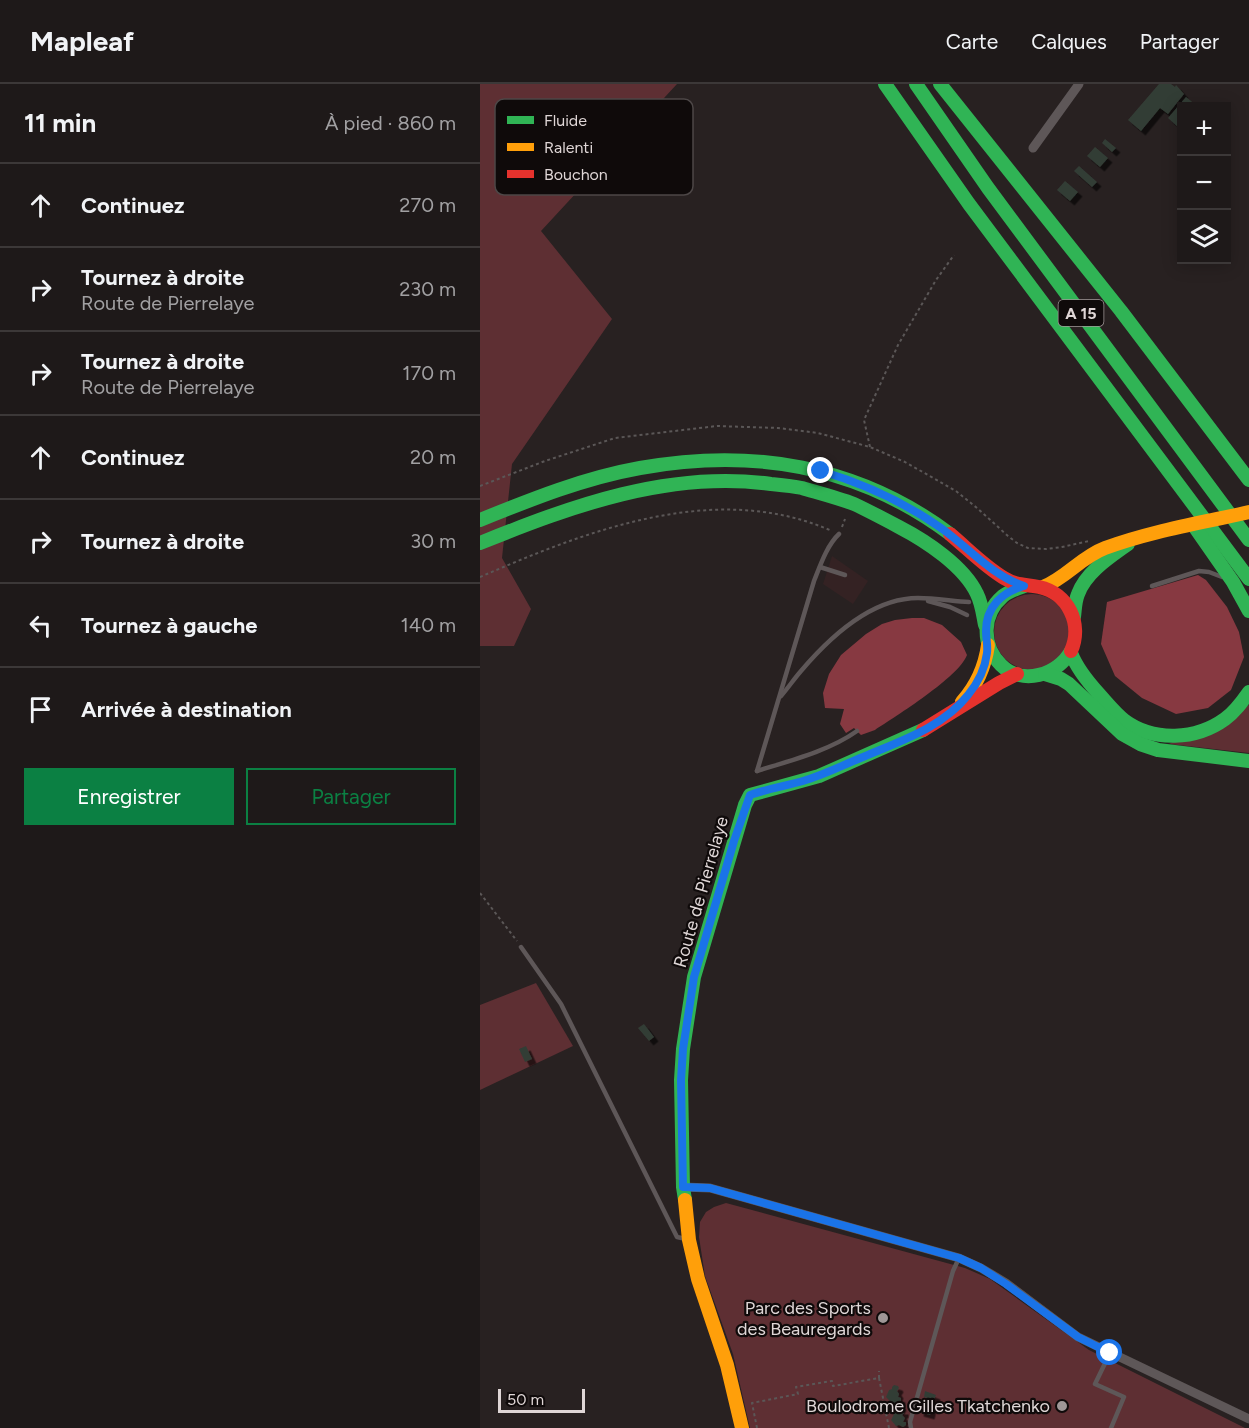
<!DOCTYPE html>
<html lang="fr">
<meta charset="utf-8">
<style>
body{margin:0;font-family:Figtree,sans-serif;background:#262222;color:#f1f3f6}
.controls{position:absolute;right:18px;top:18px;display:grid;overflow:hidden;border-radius:0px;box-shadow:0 3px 15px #0003}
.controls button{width:54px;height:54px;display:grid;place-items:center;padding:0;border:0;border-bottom:2px solid #3c3838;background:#1e1919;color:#f1f3f6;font:30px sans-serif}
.scale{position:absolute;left:18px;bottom:15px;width:87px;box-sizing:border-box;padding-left:6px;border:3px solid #dfd6d6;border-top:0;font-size:16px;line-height:21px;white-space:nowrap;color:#dfd6d6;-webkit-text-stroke:4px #0f0a0a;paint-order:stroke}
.stop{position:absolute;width:18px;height:18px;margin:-14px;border:4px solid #1a73e8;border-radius:50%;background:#fff}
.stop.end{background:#1a73e8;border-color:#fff;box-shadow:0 2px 6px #0008}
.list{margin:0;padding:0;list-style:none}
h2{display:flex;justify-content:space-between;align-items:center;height:78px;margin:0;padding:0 24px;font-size:26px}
h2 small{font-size:20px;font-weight:400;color:#a1a0a2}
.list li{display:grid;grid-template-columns:39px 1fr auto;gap:18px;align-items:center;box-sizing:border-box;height:84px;padding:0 24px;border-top:2px solid #3c3838}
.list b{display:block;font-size:22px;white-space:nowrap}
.list p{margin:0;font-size:20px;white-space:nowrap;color:#a1a0a2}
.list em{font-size:20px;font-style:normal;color:#a1a0a2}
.actions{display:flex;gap:12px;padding:18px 24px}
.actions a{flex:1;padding:14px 0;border:2px solid #0b8043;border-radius:0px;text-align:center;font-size:21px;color:#0b8043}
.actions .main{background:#0b8043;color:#fff}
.icon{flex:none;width:33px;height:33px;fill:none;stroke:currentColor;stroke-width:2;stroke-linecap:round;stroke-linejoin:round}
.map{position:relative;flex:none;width:769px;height:1344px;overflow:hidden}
header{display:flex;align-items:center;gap:36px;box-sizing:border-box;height:84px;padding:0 30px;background:#1e1919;border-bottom:2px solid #3c3838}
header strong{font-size:28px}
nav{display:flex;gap:33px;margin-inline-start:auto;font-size:21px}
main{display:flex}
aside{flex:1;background:#1e1919}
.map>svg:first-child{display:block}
.built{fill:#342223}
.green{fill:#5e2f33}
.water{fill:#873941}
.building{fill:#333d36;filter:url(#shadow)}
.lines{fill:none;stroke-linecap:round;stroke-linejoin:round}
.path{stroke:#5b5757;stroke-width:2;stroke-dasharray:3 3;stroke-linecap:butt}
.lane{stroke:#5e5758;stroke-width:4.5}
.street{stroke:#5e5758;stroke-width:9}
.fast{stroke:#30b455;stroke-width:14}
.slow{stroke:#ff9f0a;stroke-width:14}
.jam{stroke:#e5322d;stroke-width:14}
.route{stroke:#1a73e8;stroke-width:8}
.poi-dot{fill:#9f9797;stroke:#0f0a0a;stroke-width:2}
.labels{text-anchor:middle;stroke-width:4.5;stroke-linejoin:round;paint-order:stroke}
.shield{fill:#0f0a0a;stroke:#a19999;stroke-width:1.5}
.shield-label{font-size:16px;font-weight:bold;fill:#dfd6d6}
.street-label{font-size:18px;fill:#dfd6d6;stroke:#0f0a0a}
.poi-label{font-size:18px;fill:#dfd6d6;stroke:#0f0a0a;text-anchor:end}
.key{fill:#0f0a0a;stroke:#4d4747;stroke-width:1.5}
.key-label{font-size:16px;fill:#dfd6d6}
</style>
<header>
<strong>Mapleaf</strong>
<nav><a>Carte</a><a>Calques</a><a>Partager</a></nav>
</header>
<main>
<aside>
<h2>11 min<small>À pied · 860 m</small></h2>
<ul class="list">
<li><svg class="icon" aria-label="ahead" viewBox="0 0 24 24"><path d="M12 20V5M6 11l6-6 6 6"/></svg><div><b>Continuez</b></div><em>270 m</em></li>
<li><svg class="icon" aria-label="right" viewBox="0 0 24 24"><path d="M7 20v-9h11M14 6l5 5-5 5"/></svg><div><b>Tournez à droite</b><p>Route de Pierrelaye</p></div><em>230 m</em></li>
<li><svg class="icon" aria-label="right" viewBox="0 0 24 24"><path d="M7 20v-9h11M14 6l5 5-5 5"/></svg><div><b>Tournez à droite</b><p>Route de Pierrelaye</p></div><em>170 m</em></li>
<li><svg class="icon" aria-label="ahead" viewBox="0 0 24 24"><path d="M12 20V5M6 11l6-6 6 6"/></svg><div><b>Continuez</b></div><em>20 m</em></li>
<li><svg class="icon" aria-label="right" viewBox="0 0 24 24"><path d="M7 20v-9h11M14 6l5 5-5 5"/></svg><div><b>Tournez à droite</b></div><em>30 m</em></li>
<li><svg class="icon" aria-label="left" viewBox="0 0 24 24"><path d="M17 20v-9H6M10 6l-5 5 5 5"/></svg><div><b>Tournez à gauche</b></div><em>140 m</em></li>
<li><svg class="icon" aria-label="arrive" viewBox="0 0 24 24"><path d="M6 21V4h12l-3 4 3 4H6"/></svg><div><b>Arrivée à destination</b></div></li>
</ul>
<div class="actions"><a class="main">Enregistrer</a><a>Partager</a></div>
</aside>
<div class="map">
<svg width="769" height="1344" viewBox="0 0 769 1344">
<defs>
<filter id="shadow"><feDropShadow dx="4.5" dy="4.5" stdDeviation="0" flood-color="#0009"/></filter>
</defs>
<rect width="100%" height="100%" fill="#282121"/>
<!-- built -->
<polygon class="built" points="352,472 388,497 373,520 343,500"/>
<!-- green -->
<g class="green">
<polygon points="0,0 197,0 61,147 132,235 32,380 22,474 51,525 34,562 0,562"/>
<circle cx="552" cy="548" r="38"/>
<polygon points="769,621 769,669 689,660"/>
<polygon points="56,899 93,962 0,1006 0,921"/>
<polygon points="246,1119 485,1184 510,1195 609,1266 765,1344 270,1344 253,1270 225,1192 219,1153 220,1138 226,1128 234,1123"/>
</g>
<!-- water -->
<g class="water">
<polygon points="718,491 726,496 747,523 759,548 764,573 751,606 728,624 696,630 662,614 635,592 621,560 627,518"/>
<path d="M432,534H444L462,541L481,558L487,571C479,593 416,632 395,646L381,651L374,644L366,649L360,640L364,625L345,624L343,609L349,590L361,571L386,550L402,540L415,536Z"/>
</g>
<!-- building -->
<g class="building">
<polygon points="679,0 691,0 695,3 696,1 704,10 688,30 680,24 661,47 648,36"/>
<polygon points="706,13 716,21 715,22 702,22 702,39 698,43 688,34"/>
<polygon points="625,55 636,64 632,68 622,59"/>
<polygon points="615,63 628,74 620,83 607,72"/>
<polygon points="599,82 617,98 612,103 594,87"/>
<polygon points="585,97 598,108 590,117 577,106"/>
<polygon points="164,940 174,953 169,957 158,944"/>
<polygon points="46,962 52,975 45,978 39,965"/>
<polygon points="414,1301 418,1302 419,1304 417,1307 419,1310 418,1313 421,1314 421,1317 419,1319 422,1322 420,1326 424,1326 424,1329 422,1331 425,1334 423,1338 426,1338 426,1341 423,1343 419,1341 416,1342 411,1336 414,1330 409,1324 411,1318 406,1313 409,1306 412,1305 412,1303"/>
<polygon points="445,1307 456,1311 454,1316 444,1313"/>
<polygon points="443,1316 453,1319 450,1331 439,1328"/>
</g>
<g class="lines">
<!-- path -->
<g class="path">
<polyline points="390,363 384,336 418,261 456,196 474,171"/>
<polyline points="0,402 65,377 135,354 237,342 298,344 338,349 390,363 425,378 476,407 497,424 528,452 537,459 548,464 566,465 582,463 609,457"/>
<polyline points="362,443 365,435"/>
<path d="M0,493C109,446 236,396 352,447"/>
<polyline points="0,809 37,857"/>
<polyline points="399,1294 409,1344"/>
<polyline points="277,1344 272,1319 318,1310 316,1303 352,1297 353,1302 399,1294 399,1287"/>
</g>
<!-- lane -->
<g class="lane">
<polyline points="340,483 365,491"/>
<polyline points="672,502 719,487 729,488 742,493"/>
<polyline points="448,517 470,523 487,531"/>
<path d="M301,612C308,604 314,595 321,587C349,554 392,514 438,514C455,514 472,517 489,518"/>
<path d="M277,687L334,497C340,482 347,461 359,450"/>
<path d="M277,687C309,677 349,667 377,647"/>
<polyline points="41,863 81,920 197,1153 206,1155"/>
<polyline points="630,1269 615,1300 644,1313 631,1344"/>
<polyline points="431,1344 430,1338 473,1187 479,1174"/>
</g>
<!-- street -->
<g class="street">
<polyline points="553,64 599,0"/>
<polyline points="203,1103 230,1104 479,1174 501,1184 526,1199 598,1253 769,1335"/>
</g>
<!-- fast -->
<g class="fast">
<polyline points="405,0 489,120 769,495"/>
<polyline points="436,0 508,104 769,456"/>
<polyline points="460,0 641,227 769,396"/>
<path d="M0,436C52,415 104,394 160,384C271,364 378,381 470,450"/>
<polyline points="714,442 753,498 769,527"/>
<path d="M0,459C92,422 189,386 291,400C301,401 312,402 322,404C339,409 358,414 374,420C389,427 404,435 419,443C446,457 484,482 497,510C502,520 503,531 505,541"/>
<path d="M544,502C537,505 529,507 523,512C502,530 501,561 521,581C542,602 578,591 591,567"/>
<path d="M594,533C595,525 595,517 598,510C606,488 630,473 648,460"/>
<path d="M591,569C597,585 608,598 619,610C628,620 635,629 645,637C674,658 716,656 745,635C755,628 762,618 769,608"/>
<polyline points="565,590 581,595 589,600 642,650 660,660 678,666 769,677"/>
<polyline points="205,1116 203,1103 201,996 203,965 214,893 265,721 270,711 339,692 443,646"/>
</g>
<!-- slow -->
<g class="slow">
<path d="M563,503C586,494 601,473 625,464C671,447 721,439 769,428"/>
<path d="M482,618C497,601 505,583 508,561"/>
<polyline points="205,1116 209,1156 218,1195 247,1281 262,1344"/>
</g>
<!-- jam -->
<g class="jam">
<path d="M470,450C488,465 504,482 524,494C537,502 545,500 559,503C588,509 603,540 591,567"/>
<polyline points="443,646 519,599 537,590"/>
</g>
</g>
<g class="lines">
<!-- route -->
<path class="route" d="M341,387C385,400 424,418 461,444C489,464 511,491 544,502C522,508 506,523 506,547C506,554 508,562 507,569C505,585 498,599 488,611C462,644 420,657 383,673C363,681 344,691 323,697C305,702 287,705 270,711L254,757L214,893L203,965L201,996L203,1103L230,1104L479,1174L501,1184L526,1200L598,1253L630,1269"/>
</g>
<!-- markers -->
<g class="poi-dot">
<circle cx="403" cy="1234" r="6"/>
<circle cx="582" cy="1322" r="6"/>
</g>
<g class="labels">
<!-- shield labels -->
<rect class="shield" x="578.5" y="216" width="45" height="26" rx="4.5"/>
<g class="shield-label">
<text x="601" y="235">A 15</text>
</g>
<!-- street labels -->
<g class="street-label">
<text transform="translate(221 808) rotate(-74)" y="6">Route de Pierrelaye</text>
</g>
<!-- poi labels -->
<g class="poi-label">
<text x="391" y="1230">Parc des Sports<tspan x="391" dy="21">des Beauregards</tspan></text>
<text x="570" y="1328">Boulodrome Gilles Tkatchenko</text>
</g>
</g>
<!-- legend -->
<rect x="15" y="15" width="198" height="96" rx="9" class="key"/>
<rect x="27" y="32" width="27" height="8" fill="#30b455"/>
<rect x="27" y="59" width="27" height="8" fill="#ff9f0a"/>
<rect x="27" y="86" width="27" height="8" fill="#e5322d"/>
<g class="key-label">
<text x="64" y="42">Fluide</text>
<text x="64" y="69">Ralenti</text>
<text x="64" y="96">Bouchon</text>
</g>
</svg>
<div class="controls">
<button>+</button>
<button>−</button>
<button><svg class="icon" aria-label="layers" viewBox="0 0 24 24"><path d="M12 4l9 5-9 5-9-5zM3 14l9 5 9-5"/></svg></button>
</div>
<div class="scale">50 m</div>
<div class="stop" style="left:630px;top:1269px"></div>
<div class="stop end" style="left:341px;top:387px"></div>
</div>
</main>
